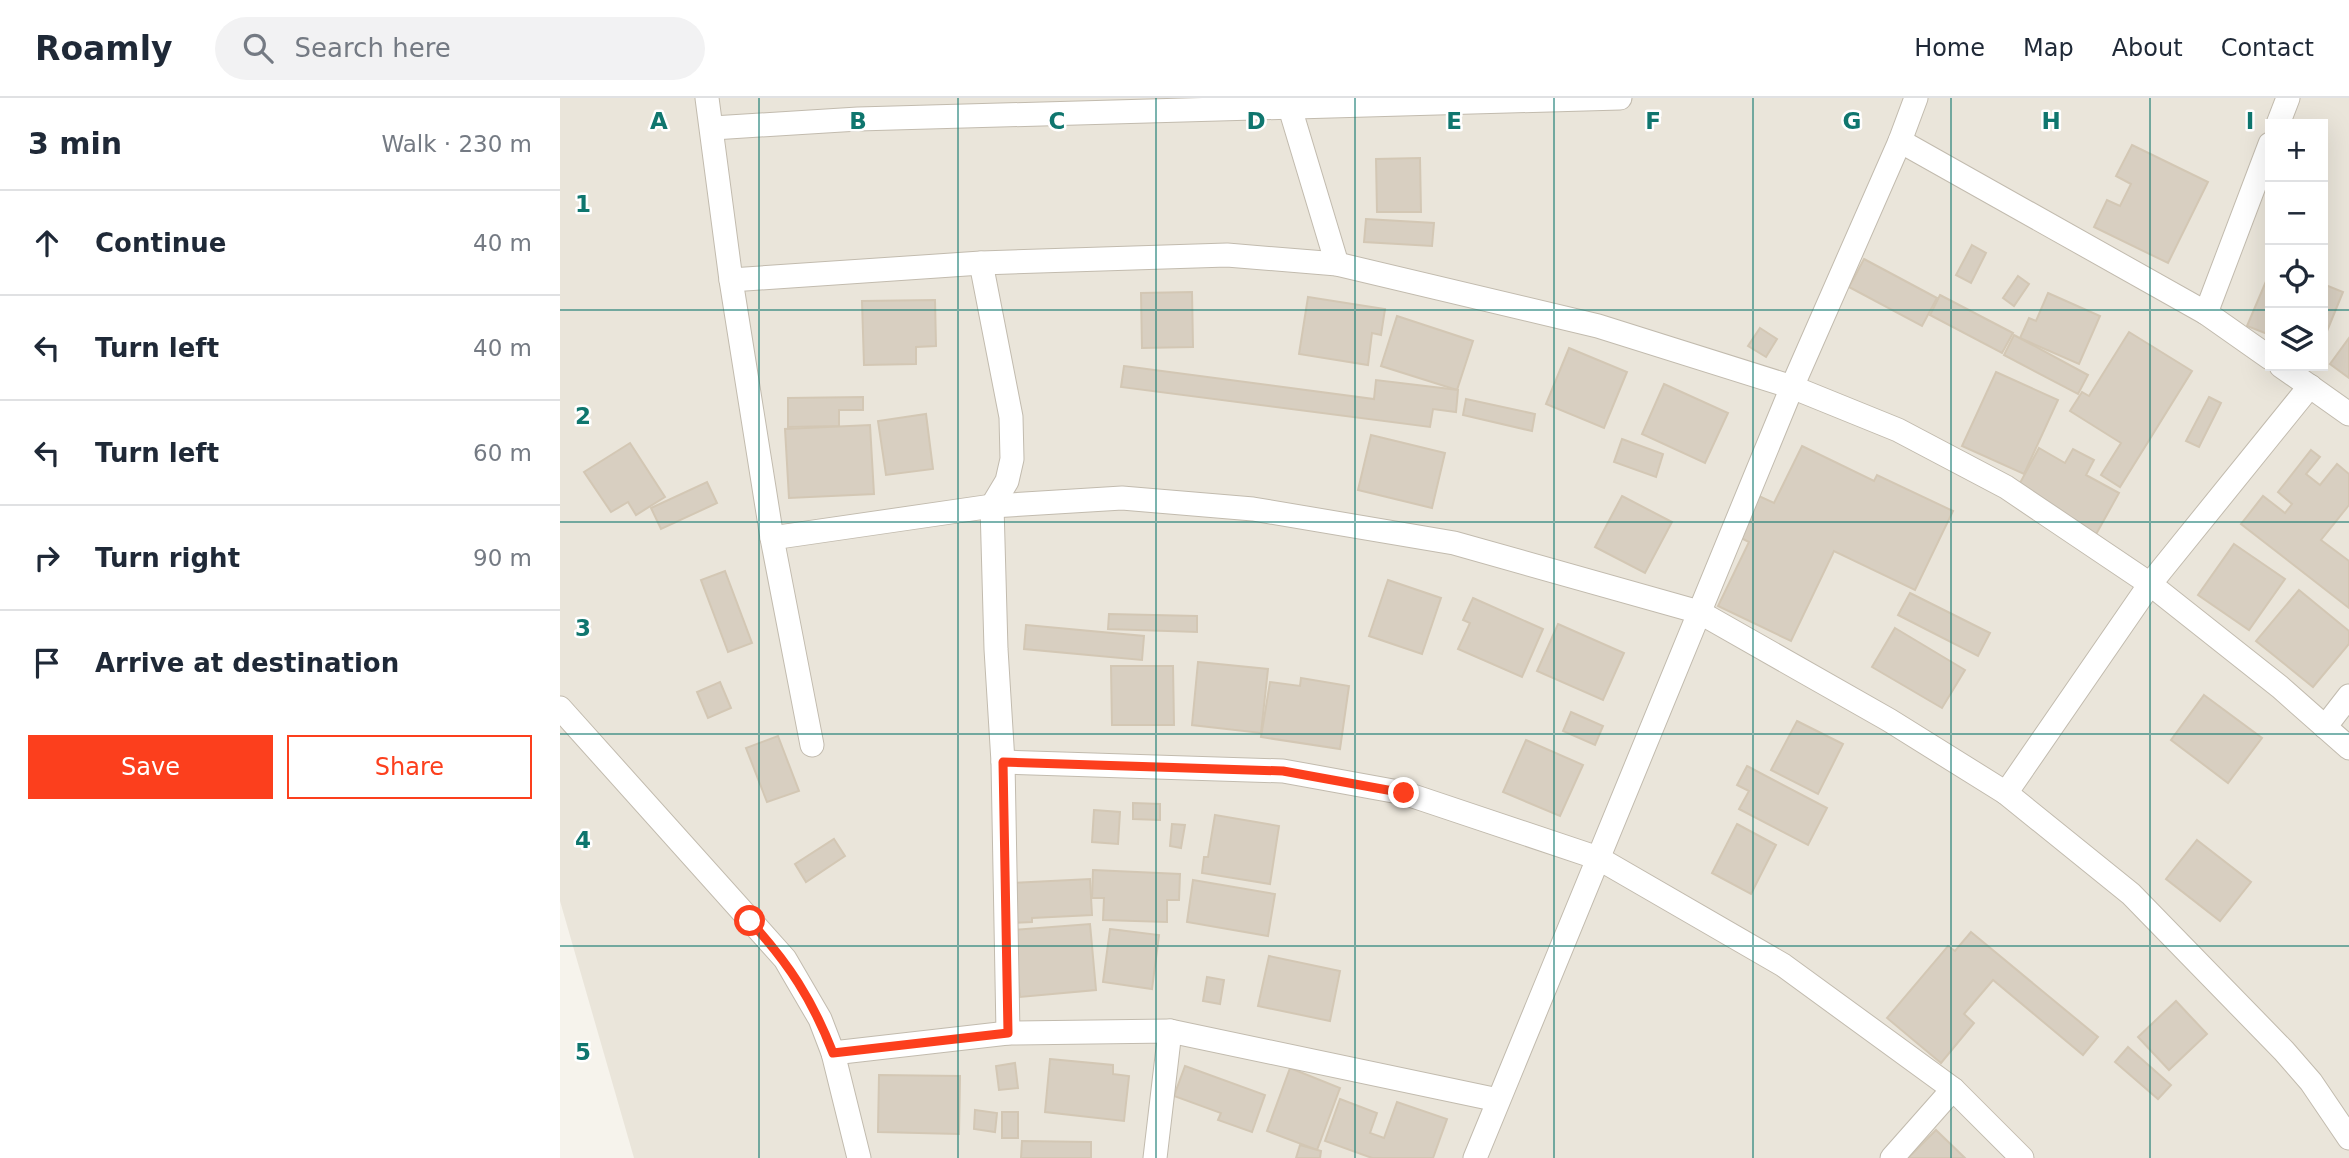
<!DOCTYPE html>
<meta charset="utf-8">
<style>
body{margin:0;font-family:"DejaVu Sans",sans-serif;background:#f2f2f3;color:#1f2937}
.controls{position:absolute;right:21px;top:21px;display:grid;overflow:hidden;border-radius:0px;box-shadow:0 7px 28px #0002}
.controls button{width:63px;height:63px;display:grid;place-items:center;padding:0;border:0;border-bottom:2px solid #e0e1e3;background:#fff;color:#1f2937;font:35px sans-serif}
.stop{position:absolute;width:21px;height:21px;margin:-16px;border:5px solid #fc3f1d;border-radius:50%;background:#fff}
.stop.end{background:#fc3f1d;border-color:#fff;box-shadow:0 2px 7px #0008}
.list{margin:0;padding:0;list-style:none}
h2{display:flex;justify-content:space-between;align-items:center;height:91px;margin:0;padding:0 28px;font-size:30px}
h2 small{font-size:23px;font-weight:400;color:#747a83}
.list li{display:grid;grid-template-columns:46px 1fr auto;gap:21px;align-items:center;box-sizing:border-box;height:105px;padding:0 28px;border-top:2px solid #e0e1e3}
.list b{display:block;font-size:26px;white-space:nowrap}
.list em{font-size:23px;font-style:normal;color:#747a83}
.actions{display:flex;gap:14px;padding:21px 28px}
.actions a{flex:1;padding:16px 0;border:2px solid #fc3f1d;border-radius:0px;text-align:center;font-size:24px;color:#fc3f1d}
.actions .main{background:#fc3f1d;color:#fff}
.icon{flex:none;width:38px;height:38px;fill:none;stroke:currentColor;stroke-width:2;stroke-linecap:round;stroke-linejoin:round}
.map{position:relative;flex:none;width:1789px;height:1060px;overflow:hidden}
header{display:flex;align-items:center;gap:42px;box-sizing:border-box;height:98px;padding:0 35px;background:#fff;border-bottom:2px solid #e0e1e3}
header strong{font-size:33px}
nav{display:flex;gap:38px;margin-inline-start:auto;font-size:24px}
.search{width:490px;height:63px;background:#f2f2f3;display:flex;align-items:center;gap:18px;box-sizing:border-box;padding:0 24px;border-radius:38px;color:#747a83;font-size:26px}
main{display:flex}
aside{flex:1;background:#fff}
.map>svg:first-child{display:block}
.residential{fill:#eae5da;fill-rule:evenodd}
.building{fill:#d8cfc1;stroke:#d3c7b4;stroke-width:2}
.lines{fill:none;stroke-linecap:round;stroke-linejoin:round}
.street-casing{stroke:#c2bbae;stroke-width:25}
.street{stroke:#fff;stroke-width:23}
.route{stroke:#fc3f1d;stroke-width:9}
.grid{fill:none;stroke:#0f766e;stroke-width:2;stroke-opacity:0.55}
.grid-label{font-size:23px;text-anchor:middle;font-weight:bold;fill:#0f766e;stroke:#fff;stroke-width:5;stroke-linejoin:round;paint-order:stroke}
</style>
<header>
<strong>Roamly</strong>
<div class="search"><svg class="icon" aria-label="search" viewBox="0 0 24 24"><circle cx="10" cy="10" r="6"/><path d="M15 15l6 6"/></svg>Search here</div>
<nav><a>Home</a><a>Map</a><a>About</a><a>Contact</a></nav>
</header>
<main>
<aside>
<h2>3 min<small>Walk · 230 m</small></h2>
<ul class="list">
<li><svg class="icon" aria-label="ahead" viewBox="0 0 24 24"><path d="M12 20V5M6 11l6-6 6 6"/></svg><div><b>Continue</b></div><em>40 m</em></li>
<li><svg class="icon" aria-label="left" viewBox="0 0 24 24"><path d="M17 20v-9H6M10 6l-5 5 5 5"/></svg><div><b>Turn left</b></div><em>40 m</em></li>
<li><svg class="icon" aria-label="left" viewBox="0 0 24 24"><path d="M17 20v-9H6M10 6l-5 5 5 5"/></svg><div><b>Turn left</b></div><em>60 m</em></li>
<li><svg class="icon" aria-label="right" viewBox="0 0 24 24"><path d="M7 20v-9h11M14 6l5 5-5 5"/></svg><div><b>Turn right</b></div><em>90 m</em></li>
<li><svg class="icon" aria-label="arrive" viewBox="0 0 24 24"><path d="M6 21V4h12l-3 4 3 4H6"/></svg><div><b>Arrive at destination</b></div></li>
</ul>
<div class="actions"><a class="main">Save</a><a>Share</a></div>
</aside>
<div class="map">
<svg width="1789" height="1060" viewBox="0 0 1789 1060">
<rect width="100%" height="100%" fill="#f6f3ec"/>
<!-- residential -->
<path class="residential" d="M0,0H1789V1060H74L0,803ZM1710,26H1763V268H1710Z"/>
<!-- building -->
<g class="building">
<polygon points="1572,47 1648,84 1608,165 1534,129 1547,102 1560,108 1571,86 1556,78"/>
<polygon points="860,60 861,114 817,114 816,61"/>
<polygon points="806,121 874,125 872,148 804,144"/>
<polygon points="1412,147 1426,155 1411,185 1396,177"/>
<polygon points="1304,161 1377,200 1362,228 1289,189"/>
<polygon points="1710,174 1710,237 1687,228"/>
<polygon points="1458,178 1469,186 1454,208 1443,200"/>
<polygon points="1763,186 1783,194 1763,243"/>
<polygon points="632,194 633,249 582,250 581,195"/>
<polygon points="1488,195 1540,218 1519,266 1460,240 1469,220 1476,223"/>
<polygon points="1380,197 1453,235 1442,255 1370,217"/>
<polygon points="748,199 825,211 821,237 812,235 808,267 739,256"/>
<polygon points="375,202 376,248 356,249 356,266 304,267 302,203"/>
<polygon points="837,218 913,243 897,292 821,268"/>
<polygon points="1200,230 1217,241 1206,259 1188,248"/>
<polygon points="1569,234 1632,273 1560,389 1541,377 1561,345 1510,313 1522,294 1529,298"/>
<polygon points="1454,237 1528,277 1518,296 1444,257"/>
<polygon points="1789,240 1789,280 1770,266"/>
<polygon points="1009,250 1067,274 1044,330 986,306"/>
<polygon points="564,268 814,301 816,282 898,292 896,314 873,311 870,329 561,289"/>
<polygon points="1436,274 1498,302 1464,376 1402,348"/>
<polygon points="1104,286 1168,315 1145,365 1082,336"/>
<polygon points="303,299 303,312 279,312 279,328 228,329 228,300"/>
<polygon points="1649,299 1661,305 1639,349 1626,343"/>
<polygon points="906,301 975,316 972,333 903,317"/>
<polygon points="366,316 373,371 326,377 318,323"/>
<polygon points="310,327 314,396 229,400 225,331"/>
<polygon points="811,337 885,355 872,410 798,392"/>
<polygon points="1062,341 1103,356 1096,379 1054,364"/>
<polygon points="70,345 105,399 76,417 68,404 51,414 24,374"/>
<polygon points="1242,348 1314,383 1317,377 1393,413 1355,492 1274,453 1231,543 1158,508 1189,444 1179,439 1199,398 1214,405"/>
<polygon points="1479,350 1505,365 1513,351 1534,362 1526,377 1559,395 1534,440 1454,396"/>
<polygon points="1751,352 1760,359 1746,376 1760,387 1777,366 1789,376 1789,407 1761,442 1789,463 1789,510 1681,426 1703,398 1725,415 1732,406 1718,394"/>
<polygon points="147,384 157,405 101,431 91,410"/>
<polygon points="1062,398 1112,424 1085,475 1035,449"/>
<polygon points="1674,446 1725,481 1689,532 1638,497"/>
<polygon points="165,473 192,545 168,554 141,482"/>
<polygon points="828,482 881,500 862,556 809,538"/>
<polygon points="1739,492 1789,533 1789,546 1753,589 1696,543"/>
<polygon points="1350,495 1430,535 1418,558 1338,517"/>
<polygon points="913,500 983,531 962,579 898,551 910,525 903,522"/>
<polygon points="549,516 637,518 637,534 548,531"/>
<polygon points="998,526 1064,555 1043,602 977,573"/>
<polygon points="466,527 584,538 582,562 464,551"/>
<polygon points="1335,530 1405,572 1382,610 1312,569"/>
<polygon points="638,564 708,571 701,635 632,627"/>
<polygon points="551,568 613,568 614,627 552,627"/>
<polygon points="741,580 789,588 780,651 701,639 710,584 740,588"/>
<polygon points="160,584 171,610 148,620 137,594"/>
<polygon points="1644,597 1702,640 1668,685 1611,642"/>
<polygon points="1011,614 1043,628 1035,647 1003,633"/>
<polygon points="1237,623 1283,646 1258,696 1211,672"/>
<polygon points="218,638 239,693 207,704 186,650"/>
<polygon points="966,642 1023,667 1000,718 943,694"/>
<polygon points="1187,668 1267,710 1248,747 1179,711 1189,693 1177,687"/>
<polygon points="573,705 600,706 600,722 573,721"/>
<polygon points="534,712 560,714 558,746 532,744"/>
<polygon points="655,717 719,728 710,786 642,775 644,759 648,759"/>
<polygon points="612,726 625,727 621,750 610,748"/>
<polygon points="1177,726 1216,747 1191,796 1152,775"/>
<polygon points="274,741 285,758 246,784 235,766"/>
<polygon points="1637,742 1691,784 1660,823 1606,781"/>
<polygon points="533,772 620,776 619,802 607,802 607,824 543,822 544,800 532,800"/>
<polygon points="530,781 532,817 472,820 472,824 452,825 450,785"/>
<polygon points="633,782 715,796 708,838 627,824"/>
<polygon points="530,826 536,892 460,899 454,832"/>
<polygon points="550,831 599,837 592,891 543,884"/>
<polygon points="1411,834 1538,939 1523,957 1433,882 1404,916 1414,925 1381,965 1327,920 1388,848 1395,853"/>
<polygon points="709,858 780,873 770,923 698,908"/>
<polygon points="647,879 664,882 660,906 643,903"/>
<polygon points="1616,903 1647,936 1609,972 1578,939"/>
<polygon points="1568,949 1611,987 1598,1001 1555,964"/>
<polygon points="490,961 553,967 553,976 569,978 564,1023 485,1014"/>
<polygon points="455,965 458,990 439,992 436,968"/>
<polygon points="625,968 705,997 692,1034 658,1022 661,1015 614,998"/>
<polygon points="730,970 780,990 757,1052 707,1033"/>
<polygon points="319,977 400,978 399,1036 318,1034"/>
<polygon points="780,1001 817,1015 810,1035 824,1040 837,1004 887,1021 873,1060 812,1060 765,1043"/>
<polygon points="415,1012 437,1015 435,1034 414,1031"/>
<rect x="442" y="1014" width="16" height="26"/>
<polygon points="1376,1032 1405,1060 1348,1060"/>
<polygon points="462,1043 531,1044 531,1060 461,1060"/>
<polygon points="740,1047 761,1053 760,1060 736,1060"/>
</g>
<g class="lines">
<defs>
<g id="street">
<polyline points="147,0 171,182 212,440 252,647"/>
<polyline points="727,0 777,166"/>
<polyline points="1718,26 1728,0"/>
<polyline points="153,30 298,21 1060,0"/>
<polyline points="1340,43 1646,215 1710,260"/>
<polyline points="421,165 451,319 452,361 447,383 432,408 436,551 443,664 448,935"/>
<polyline points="171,182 421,165 667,157 777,166 1038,228 1232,289 1338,332 1446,389 1590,486 1720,589 1789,650"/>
<polyline points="1646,215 1710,46"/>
<polyline points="1721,268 1789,316"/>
<polyline points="212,440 432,408 562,400 693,411 894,445 1139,514 1329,622 1446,695 1571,796 1724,953 1751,984 1789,1040"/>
<polyline points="0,610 225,861 260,921 273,955 299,1060"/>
<polyline points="1765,629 1789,598"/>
<polyline points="443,664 723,673 844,695 1038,760 1223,867 1393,991 1462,1060"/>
<polyline points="1446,695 1590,486 1750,288"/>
<polyline points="273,955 448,935 610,933 938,1002"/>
<polyline points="595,1060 610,933"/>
<polyline points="915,1060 1232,289 1340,43 1356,0"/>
<polyline points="1332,1060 1393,991"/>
</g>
</defs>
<!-- street casing -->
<use href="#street" class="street-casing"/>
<!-- street -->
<use href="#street" class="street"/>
</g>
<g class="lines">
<!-- route -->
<path class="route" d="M190,823C229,866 252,901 273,955L448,935L443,664L723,673L844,695"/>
</g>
<!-- grid -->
<path class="grid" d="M199,0V1060M398,0V1060M596,0V1060M795,0V1060M994,0V1060M1193,0V1060M1391,0V1060M1590,0V1060M0,212H1710M1763,212H1789M0,424H1789M0,636H1789M0,848H1789"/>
<g class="grid-label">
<text x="99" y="31">A</text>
<text x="298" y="31">B</text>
<text x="497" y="31">C</text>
<text x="696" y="31">D</text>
<text x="894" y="31">E</text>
<text x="1093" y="31">F</text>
<text x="1292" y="31">G</text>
<text x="1491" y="31">H</text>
<text x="1690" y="31">I</text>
<text x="23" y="114">1</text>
<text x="23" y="326">2</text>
<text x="23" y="538">3</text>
<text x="23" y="750">4</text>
<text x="23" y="962">5</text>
</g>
</svg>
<div class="controls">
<button>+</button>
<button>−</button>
<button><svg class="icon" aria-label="locate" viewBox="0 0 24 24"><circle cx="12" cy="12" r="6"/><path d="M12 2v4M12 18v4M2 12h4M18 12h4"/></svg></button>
<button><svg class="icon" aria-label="layers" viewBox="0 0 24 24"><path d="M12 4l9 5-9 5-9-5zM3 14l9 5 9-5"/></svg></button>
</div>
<div class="stop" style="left:190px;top:823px"></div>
<div class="stop end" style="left:844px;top:695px"></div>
</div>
</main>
